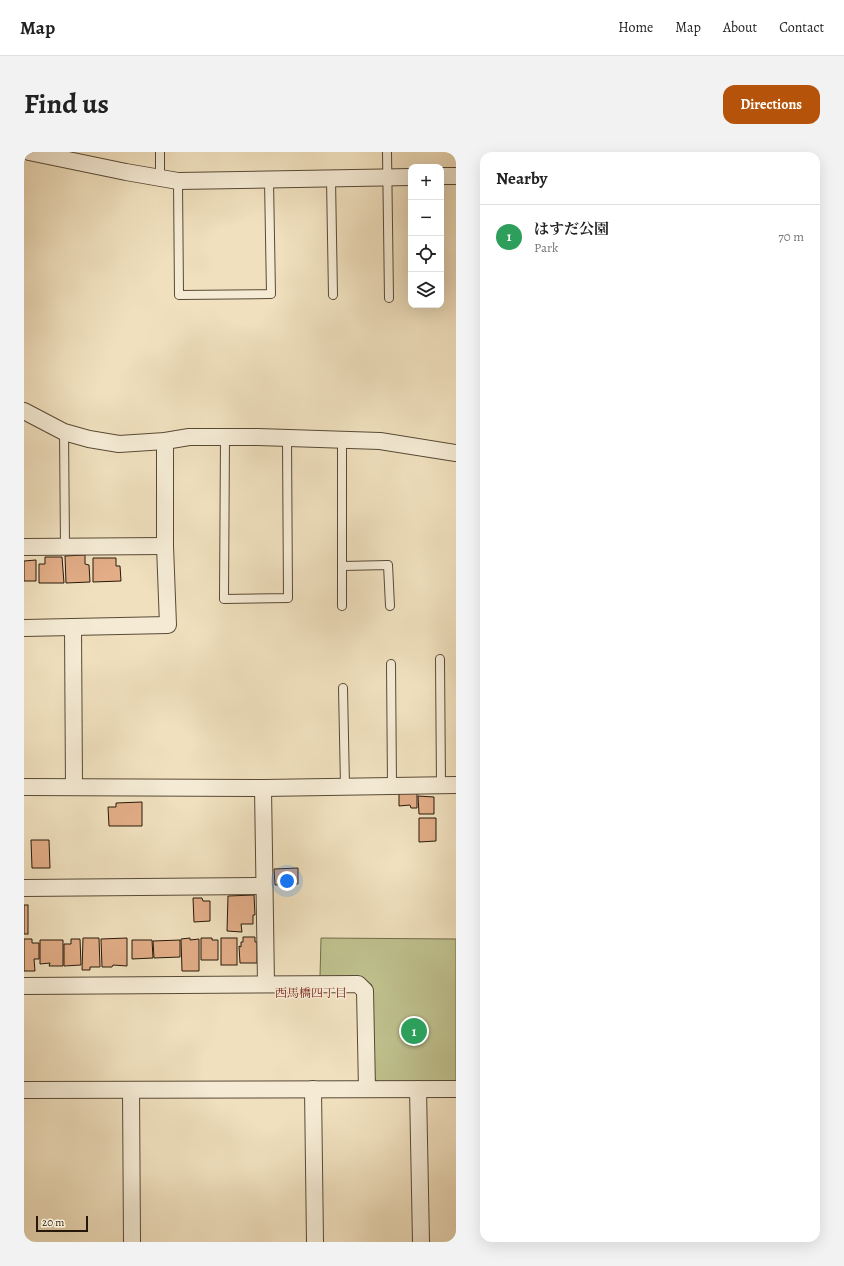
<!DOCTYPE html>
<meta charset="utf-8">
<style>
body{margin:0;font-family:Alegreya,"Noto Serif JP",serif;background:#f2f2f2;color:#222}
.controls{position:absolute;right:12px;top:12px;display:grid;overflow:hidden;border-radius:8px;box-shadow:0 4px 16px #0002}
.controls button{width:36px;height:36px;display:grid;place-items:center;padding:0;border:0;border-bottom:1px solid #e0e0e0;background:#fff;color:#222;font:20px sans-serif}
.scale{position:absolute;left:12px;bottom:10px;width:52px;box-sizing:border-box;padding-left:4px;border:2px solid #261808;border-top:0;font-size:11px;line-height:14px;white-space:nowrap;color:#261808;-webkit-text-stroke:3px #f5ebd5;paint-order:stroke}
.you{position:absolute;left:263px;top:729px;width:14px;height:14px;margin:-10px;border:3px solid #fff;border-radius:50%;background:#1a73e8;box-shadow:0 0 0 6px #1a73e833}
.badge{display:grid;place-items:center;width:26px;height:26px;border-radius:50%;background:#b45309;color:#fff;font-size:13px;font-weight:700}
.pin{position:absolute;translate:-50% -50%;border:2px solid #fff;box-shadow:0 1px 4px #0006}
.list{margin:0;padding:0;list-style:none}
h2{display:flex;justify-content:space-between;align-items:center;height:52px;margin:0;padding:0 16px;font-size:17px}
h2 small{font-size:13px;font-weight:400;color:#767676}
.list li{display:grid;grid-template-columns:26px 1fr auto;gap:12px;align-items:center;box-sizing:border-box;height:64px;padding:0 16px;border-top:1px solid #e0e0e0}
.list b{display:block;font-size:15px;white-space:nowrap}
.list p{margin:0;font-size:13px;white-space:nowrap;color:#767676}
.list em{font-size:13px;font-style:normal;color:#767676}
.icon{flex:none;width:22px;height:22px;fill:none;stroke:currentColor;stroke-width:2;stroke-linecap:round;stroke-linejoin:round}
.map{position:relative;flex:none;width:432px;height:1090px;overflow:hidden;border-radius:12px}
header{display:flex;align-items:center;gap:24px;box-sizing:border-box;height:56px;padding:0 20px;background:#fff;border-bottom:1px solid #e0e0e0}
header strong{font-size:19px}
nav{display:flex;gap:22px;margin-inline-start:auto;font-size:14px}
.intro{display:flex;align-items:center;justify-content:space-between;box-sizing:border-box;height:96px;padding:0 24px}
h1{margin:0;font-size:28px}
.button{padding:10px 18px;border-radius:12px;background:#b45309;color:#fff;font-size:14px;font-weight:700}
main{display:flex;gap:24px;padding:0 24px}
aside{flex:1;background:#fff;border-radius:12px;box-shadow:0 4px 16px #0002}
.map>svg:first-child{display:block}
.green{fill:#bfc18e;stroke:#726c4b}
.building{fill:#e2ad87;stroke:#261808}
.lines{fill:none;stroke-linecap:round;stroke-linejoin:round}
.service-casing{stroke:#584a36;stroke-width:10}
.minor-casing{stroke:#584a36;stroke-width:18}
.service{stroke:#f5ebd5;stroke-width:8}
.minor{stroke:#f5ebd5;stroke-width:16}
.labels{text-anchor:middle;stroke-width:3;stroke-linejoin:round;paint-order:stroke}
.neighbourhood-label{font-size:12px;fill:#7a1f14;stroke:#f5ebd5}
</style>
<header>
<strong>Map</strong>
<nav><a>Home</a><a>Map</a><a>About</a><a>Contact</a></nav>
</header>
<div class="intro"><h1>Find us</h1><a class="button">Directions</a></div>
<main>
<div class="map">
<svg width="432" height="1090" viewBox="0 0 432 1090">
<rect width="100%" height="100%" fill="#f0e0be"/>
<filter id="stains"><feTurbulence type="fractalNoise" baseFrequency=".005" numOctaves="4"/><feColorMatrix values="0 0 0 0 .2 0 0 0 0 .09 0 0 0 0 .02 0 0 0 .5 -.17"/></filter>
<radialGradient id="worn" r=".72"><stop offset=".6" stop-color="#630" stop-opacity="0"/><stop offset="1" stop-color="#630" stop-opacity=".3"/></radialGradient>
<!-- green -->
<polygon class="green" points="297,786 432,787 432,930 354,930 349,925 348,833 339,825 296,825"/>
<!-- building -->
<g class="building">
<polygon points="61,403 61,412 65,413 66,430 42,431 41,404"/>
<polygon points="21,405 38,405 40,431 15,431 15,412 21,412"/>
<polygon points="69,406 92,406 92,414 96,414 97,429 69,430"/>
<polygon points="12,408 12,429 0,429 0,409"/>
<polygon points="375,640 393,640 393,656 387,656 386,653 375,654"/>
<polygon points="394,644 410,645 410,662 395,662"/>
<polygon points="118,650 118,674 85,674 84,655 92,655 92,651"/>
<polygon points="395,666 412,666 412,689 395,690"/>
<polygon points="7,688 25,688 26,716 8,716"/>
<polygon points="274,716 274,732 251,733 250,717"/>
<polygon points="230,743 231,763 229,763 229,772 217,772 218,780 203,779 204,744"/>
<polygon points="169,746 178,746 179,749 186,749 186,769 170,770"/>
<rect x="0" y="753" width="4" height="29"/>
<polygon points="219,785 231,785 231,790 233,790 233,811 216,811 215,794 217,795 217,790 219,790"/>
<polygon points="59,786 75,786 76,815 66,815 66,818 58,818"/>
<polygon points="103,786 103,814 89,813 88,815 78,815 77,787"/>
<polygon points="166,786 166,788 175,787 175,819 158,819 157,787"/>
<polygon points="177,786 188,786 188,788 194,788 194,808 177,808"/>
<rect x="197" y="786" width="16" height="27"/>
<polygon points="0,787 8,787 8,791 15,791 15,807 10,807 11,819 0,819"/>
<polygon points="47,787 56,787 57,813 40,814 40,792 47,792"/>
<polygon points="16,788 39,788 39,814 25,814 26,811 16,812"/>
<polygon points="108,788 128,788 129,806 108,807"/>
<polygon points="156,788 156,805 130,806 129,789"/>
</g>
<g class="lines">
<defs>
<g id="service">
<polyline points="136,0 136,27"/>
<polyline points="363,0 365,146"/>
<polyline points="307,27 309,143"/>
<polyline points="154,29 155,143 247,142 245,28"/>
<polyline points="40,280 41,394"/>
<polyline points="201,284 200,447 264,446 263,286"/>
<polyline points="318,287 318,454"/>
<polyline points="319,414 364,413 366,454"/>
<polyline points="416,507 417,633"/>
<polyline points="367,512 368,634"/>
<polyline points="319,536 321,634"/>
</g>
<g id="minor">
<polyline points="5,0 102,20 154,29 387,25"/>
<polyline points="417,24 432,24"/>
<polyline points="0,259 40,280 65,287 95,292 141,289 165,285 234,285 356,289 432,301"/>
<polyline points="0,395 141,394"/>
<polyline points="49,475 50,635"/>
<polyline points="0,476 144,473 141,394 141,289"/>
<polyline points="0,635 239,636 432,633"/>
<polyline points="239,636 242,832"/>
<polyline points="0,736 240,734"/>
<polyline points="0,834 334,832 341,839 343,937"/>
<polyline points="289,937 291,1090"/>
<polyline points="394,937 397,1090"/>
<polyline points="0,938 432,937"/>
<polyline points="107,938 108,1090"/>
</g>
</defs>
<!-- service casing -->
<use href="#service" class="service-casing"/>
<!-- minor casing -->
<use href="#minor" class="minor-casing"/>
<!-- service -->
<use href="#service" class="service"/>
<!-- minor -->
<use href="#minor" class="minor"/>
</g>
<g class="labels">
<!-- neighbourhood labels -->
<g class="neighbourhood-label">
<text x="287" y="845">西馬橋四丁目</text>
</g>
</g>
<rect width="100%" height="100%" filter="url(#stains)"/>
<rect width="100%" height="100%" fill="url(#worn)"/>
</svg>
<div class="controls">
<button>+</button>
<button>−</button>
<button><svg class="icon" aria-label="locate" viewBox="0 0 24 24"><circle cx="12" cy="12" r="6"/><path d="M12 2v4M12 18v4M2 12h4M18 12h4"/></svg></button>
<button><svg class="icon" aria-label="layers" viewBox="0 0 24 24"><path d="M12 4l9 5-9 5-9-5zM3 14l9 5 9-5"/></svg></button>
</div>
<div class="scale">20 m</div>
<div class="you"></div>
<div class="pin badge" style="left:390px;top:879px;background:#2e9e5b">1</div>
</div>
<aside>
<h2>Nearby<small></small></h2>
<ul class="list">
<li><span class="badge" style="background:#2e9e5b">1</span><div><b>はすだ公園</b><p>Park</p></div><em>70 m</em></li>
</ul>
</aside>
</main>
